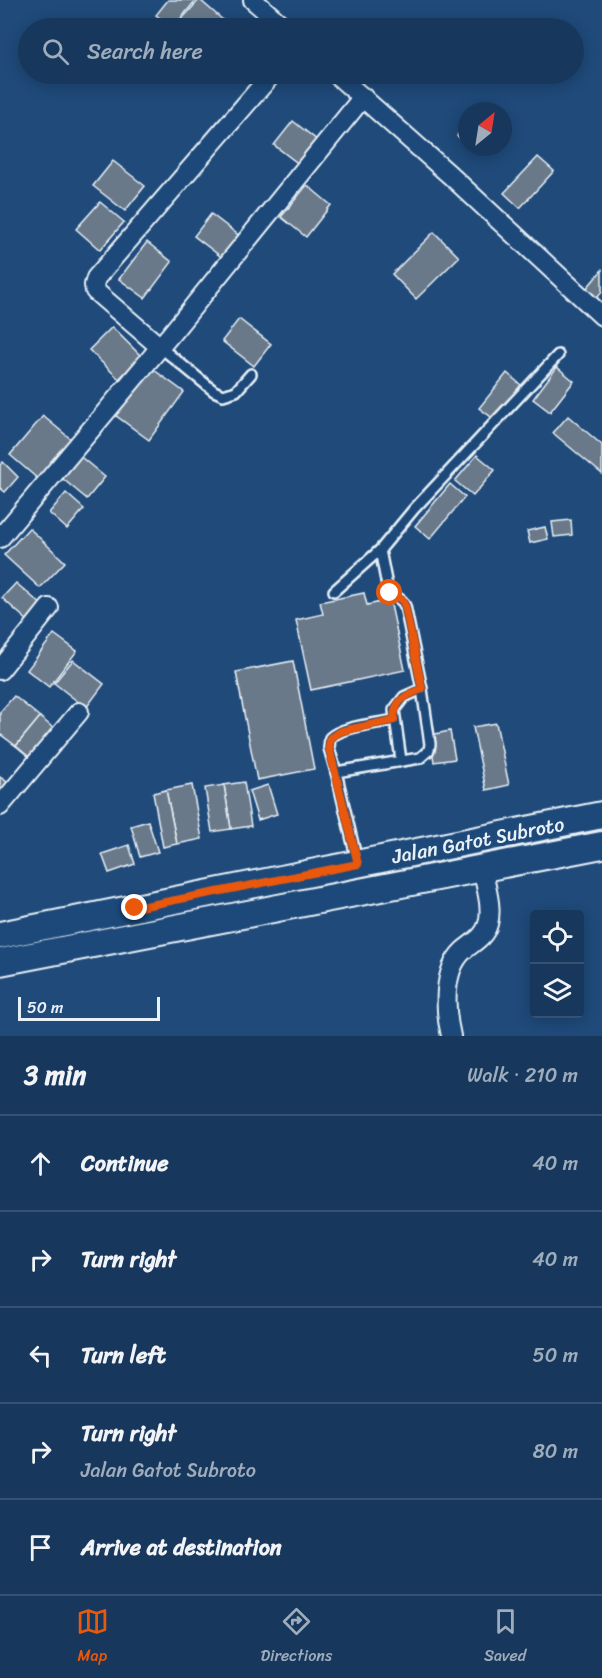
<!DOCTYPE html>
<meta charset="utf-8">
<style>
body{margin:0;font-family:Sriracha,sans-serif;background:#244365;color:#f1f3f6}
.controls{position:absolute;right:18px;bottom:18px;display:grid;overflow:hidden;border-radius:6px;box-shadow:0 3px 15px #0003}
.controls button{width:54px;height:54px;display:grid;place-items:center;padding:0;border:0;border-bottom:2px solid #365272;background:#17385c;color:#f1f3f6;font:30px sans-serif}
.compass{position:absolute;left:458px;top:102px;width:54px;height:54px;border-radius:50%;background:#17385c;box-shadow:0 3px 15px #0003;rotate:30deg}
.scale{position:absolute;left:18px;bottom:15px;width:142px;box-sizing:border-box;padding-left:6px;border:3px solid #e8f1f8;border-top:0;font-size:16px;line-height:21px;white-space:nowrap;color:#e8f1f8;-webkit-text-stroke:4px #1f4a7a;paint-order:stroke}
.stop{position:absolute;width:18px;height:18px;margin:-14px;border:4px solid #ea580c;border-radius:50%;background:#fff}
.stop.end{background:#ea580c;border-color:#fff;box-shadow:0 2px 6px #0008}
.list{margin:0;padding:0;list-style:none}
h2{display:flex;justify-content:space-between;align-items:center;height:78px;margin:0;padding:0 24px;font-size:26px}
h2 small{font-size:20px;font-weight:400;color:#9eacbb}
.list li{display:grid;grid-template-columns:39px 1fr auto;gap:18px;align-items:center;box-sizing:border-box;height:96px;padding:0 24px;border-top:2px solid #365272}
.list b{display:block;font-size:22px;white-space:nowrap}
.list p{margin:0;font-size:20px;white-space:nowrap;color:#9eacbb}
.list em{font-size:20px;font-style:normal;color:#9eacbb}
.icon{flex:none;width:33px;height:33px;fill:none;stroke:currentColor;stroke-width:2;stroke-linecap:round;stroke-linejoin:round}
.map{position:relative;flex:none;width:602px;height:1036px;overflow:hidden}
.search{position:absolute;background:#17385c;box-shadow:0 3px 15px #0003;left:18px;right:18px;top:18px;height:66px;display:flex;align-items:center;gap:15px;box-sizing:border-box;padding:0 21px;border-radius:33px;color:#9eacbb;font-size:22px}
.sheet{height:558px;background:#17385c}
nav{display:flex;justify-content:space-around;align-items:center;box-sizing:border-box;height:84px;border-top:2px solid #365272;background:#17385c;font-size:16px;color:#9eacbb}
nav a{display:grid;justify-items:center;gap:3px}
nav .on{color:#ea580c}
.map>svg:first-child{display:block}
.building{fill:#6a7989;stroke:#e8f1f8;stroke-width:1.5}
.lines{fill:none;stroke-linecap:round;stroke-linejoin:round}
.lane-casing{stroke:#e8f1f8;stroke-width:14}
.street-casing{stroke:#e8f1f8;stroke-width:22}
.secondary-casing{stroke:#e8f1f8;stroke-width:30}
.lane{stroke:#1f4a7a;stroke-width:9}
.street{stroke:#1f4a7a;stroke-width:18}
.secondary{stroke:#1f4a7a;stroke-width:26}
.route{stroke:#ea580c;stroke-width:8}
.labels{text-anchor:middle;stroke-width:6;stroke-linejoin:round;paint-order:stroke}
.street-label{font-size:20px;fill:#e8f1f8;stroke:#1f4a7a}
</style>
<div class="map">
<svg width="602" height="1036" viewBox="0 0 602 1036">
<rect width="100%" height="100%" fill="#1f4a7a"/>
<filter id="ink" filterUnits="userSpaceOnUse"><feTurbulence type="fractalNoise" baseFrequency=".0167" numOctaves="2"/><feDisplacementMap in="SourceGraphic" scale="12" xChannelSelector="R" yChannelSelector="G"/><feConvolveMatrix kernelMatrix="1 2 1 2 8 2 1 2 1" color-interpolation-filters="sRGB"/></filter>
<g filter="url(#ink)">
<!-- building -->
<g class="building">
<polygon points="168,0 196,0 173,28 156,15"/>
<polygon points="199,0 200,0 232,28 174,28"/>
<polygon points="467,118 467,142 457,136"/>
<polygon points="293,121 318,141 300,165 274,145"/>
<polygon points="475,147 492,147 487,154"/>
<polygon points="538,157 554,171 520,208 504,193"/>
<polygon points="113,161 145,186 125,211 93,186"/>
<polygon points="307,185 331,205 306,237 281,217"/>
<polygon points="100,202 124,222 100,250 76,229"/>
<polygon points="211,214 241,237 224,259 194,236"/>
<polygon points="434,232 459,257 416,299 392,274"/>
<polygon points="147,242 172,262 145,298 119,279"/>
<polygon points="602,270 602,292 597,298 586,289"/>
<polygon points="239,319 271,344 254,366 222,341"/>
<polygon points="112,327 141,356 119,379 89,350"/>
<polygon points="150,367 184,392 149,440 115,415"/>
<polygon points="557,367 574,381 550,412 533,399"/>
<polygon points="507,373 521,385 494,419 479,408"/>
<polygon points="43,416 72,440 38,479 10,455"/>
<polygon points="568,416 602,445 602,474 553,433"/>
<polygon points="76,453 105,477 87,499 58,475"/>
<polygon points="477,455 495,470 473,496 455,481"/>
<polygon points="3,462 18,477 5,492 0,488 0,465"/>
<polygon points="450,484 465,497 430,539 415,526"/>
<polygon points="66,493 84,509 67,529 49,513"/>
<polygon points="571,520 572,535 554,537 552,522"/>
<polygon points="545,527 548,539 530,543 527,531"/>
<polygon points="29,528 65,562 40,588 4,555"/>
<polygon points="16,583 43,606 29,622 2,598"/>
<polygon points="364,593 367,605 390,600 405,670 311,690 296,620 323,614 320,602"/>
<polygon points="54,634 77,651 49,687 27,670"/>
<polygon points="73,660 104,684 86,708 54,683"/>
<polygon points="293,661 314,769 257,780 236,672"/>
<polygon points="14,696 40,717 16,746 0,734 0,712"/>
<polygon points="40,717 58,732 34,761 16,746"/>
<polygon points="496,723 509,785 486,790 473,727"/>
<polygon points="450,731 455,759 434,762 430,735"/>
<polygon points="0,777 10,784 0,798"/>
<polygon points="244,782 251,826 231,829 224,785"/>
<polygon points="192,785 202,839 177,844 166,790"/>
<polygon points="224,785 231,829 212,832 205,788"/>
<polygon points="268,785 277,814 258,820 249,791"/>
<polygon points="166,790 177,844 163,847 153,793"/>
<polygon points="148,821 158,852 140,857 131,826"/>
<polygon points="129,845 135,864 109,873 102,854"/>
</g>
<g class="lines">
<defs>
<g id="lane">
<polyline points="160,347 214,391 223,395 236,391 251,374"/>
<polyline points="334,591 380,550"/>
<polyline points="401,760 394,710 404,697 422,689"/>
<path d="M336,772L329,748L330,738C342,726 377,724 394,720"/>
<polyline points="357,861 336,772 420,758 429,750 430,744 422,689 405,606 402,601 388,591 380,550 414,509 558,355"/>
</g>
<g id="street">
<polyline points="253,0 285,28"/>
<polyline points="336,74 450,175 602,316"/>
<polyline points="160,347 95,291 94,285 96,278 272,74"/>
<polyline points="0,538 171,334 363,97"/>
<polyline points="0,670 49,608"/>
<polyline points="0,806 79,712"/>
<path d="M451,1036C445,1011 442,971 463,951C473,942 484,938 488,924C493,907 485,884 482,868"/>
</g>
<g id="secondary">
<polyline points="0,935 602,815"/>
<polyline points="0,962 602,845"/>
</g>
</defs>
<!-- lane casing -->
<use href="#lane" class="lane-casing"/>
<!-- street casing -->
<use href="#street" class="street-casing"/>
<!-- secondary casing -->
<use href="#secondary" class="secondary-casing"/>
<!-- lane -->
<use href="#lane" class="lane"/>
<!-- street -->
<use href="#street" class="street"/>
<!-- secondary -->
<use href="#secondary" class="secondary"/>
</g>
</g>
<g class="lines" filter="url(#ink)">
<!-- route -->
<path class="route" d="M135,908L358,864L329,748L330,738L342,731L394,720C394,700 405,696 422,689L405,606L402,600L390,593"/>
</g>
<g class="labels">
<!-- street labels -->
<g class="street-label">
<text transform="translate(478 840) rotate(-11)" y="7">Jalan Gatot Subroto</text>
</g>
</g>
</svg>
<div class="controls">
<button><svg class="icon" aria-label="locate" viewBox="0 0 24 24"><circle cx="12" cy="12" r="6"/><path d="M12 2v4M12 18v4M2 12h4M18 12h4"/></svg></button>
<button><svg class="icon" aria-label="layers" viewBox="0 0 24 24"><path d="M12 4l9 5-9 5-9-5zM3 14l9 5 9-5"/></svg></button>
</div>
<svg class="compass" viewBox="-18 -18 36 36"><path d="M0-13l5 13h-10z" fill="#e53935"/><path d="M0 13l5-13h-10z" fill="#9eacbb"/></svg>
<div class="scale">50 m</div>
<div class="stop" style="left:390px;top:593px"></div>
<div class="stop end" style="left:135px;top:908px"></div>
<div class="search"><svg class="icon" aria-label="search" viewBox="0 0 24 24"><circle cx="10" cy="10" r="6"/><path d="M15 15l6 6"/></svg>Search here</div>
</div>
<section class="sheet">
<h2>3 min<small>Walk · 210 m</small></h2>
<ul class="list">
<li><svg class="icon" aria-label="ahead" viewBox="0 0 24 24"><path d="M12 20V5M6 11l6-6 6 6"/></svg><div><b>Continue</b></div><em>40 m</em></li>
<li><svg class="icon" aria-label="right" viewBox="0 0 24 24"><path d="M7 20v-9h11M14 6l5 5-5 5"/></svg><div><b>Turn right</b></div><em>40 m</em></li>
<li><svg class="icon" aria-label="left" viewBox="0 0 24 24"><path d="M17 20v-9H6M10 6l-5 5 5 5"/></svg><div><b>Turn left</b></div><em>50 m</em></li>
<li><svg class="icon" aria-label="right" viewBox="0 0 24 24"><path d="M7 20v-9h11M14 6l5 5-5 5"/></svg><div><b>Turn right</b><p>Jalan Gatot Subroto</p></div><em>80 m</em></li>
<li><svg class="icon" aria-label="arrive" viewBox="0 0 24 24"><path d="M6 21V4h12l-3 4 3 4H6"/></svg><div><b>Arrive at destination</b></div></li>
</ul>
</section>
<nav>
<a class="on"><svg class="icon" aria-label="map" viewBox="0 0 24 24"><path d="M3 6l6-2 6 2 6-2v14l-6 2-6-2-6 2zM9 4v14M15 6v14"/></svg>Map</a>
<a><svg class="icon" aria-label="directions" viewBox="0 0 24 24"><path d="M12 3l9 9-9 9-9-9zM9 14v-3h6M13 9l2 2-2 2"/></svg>Directions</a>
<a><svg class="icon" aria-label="saved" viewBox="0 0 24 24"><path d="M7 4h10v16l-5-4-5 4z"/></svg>Saved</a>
</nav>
